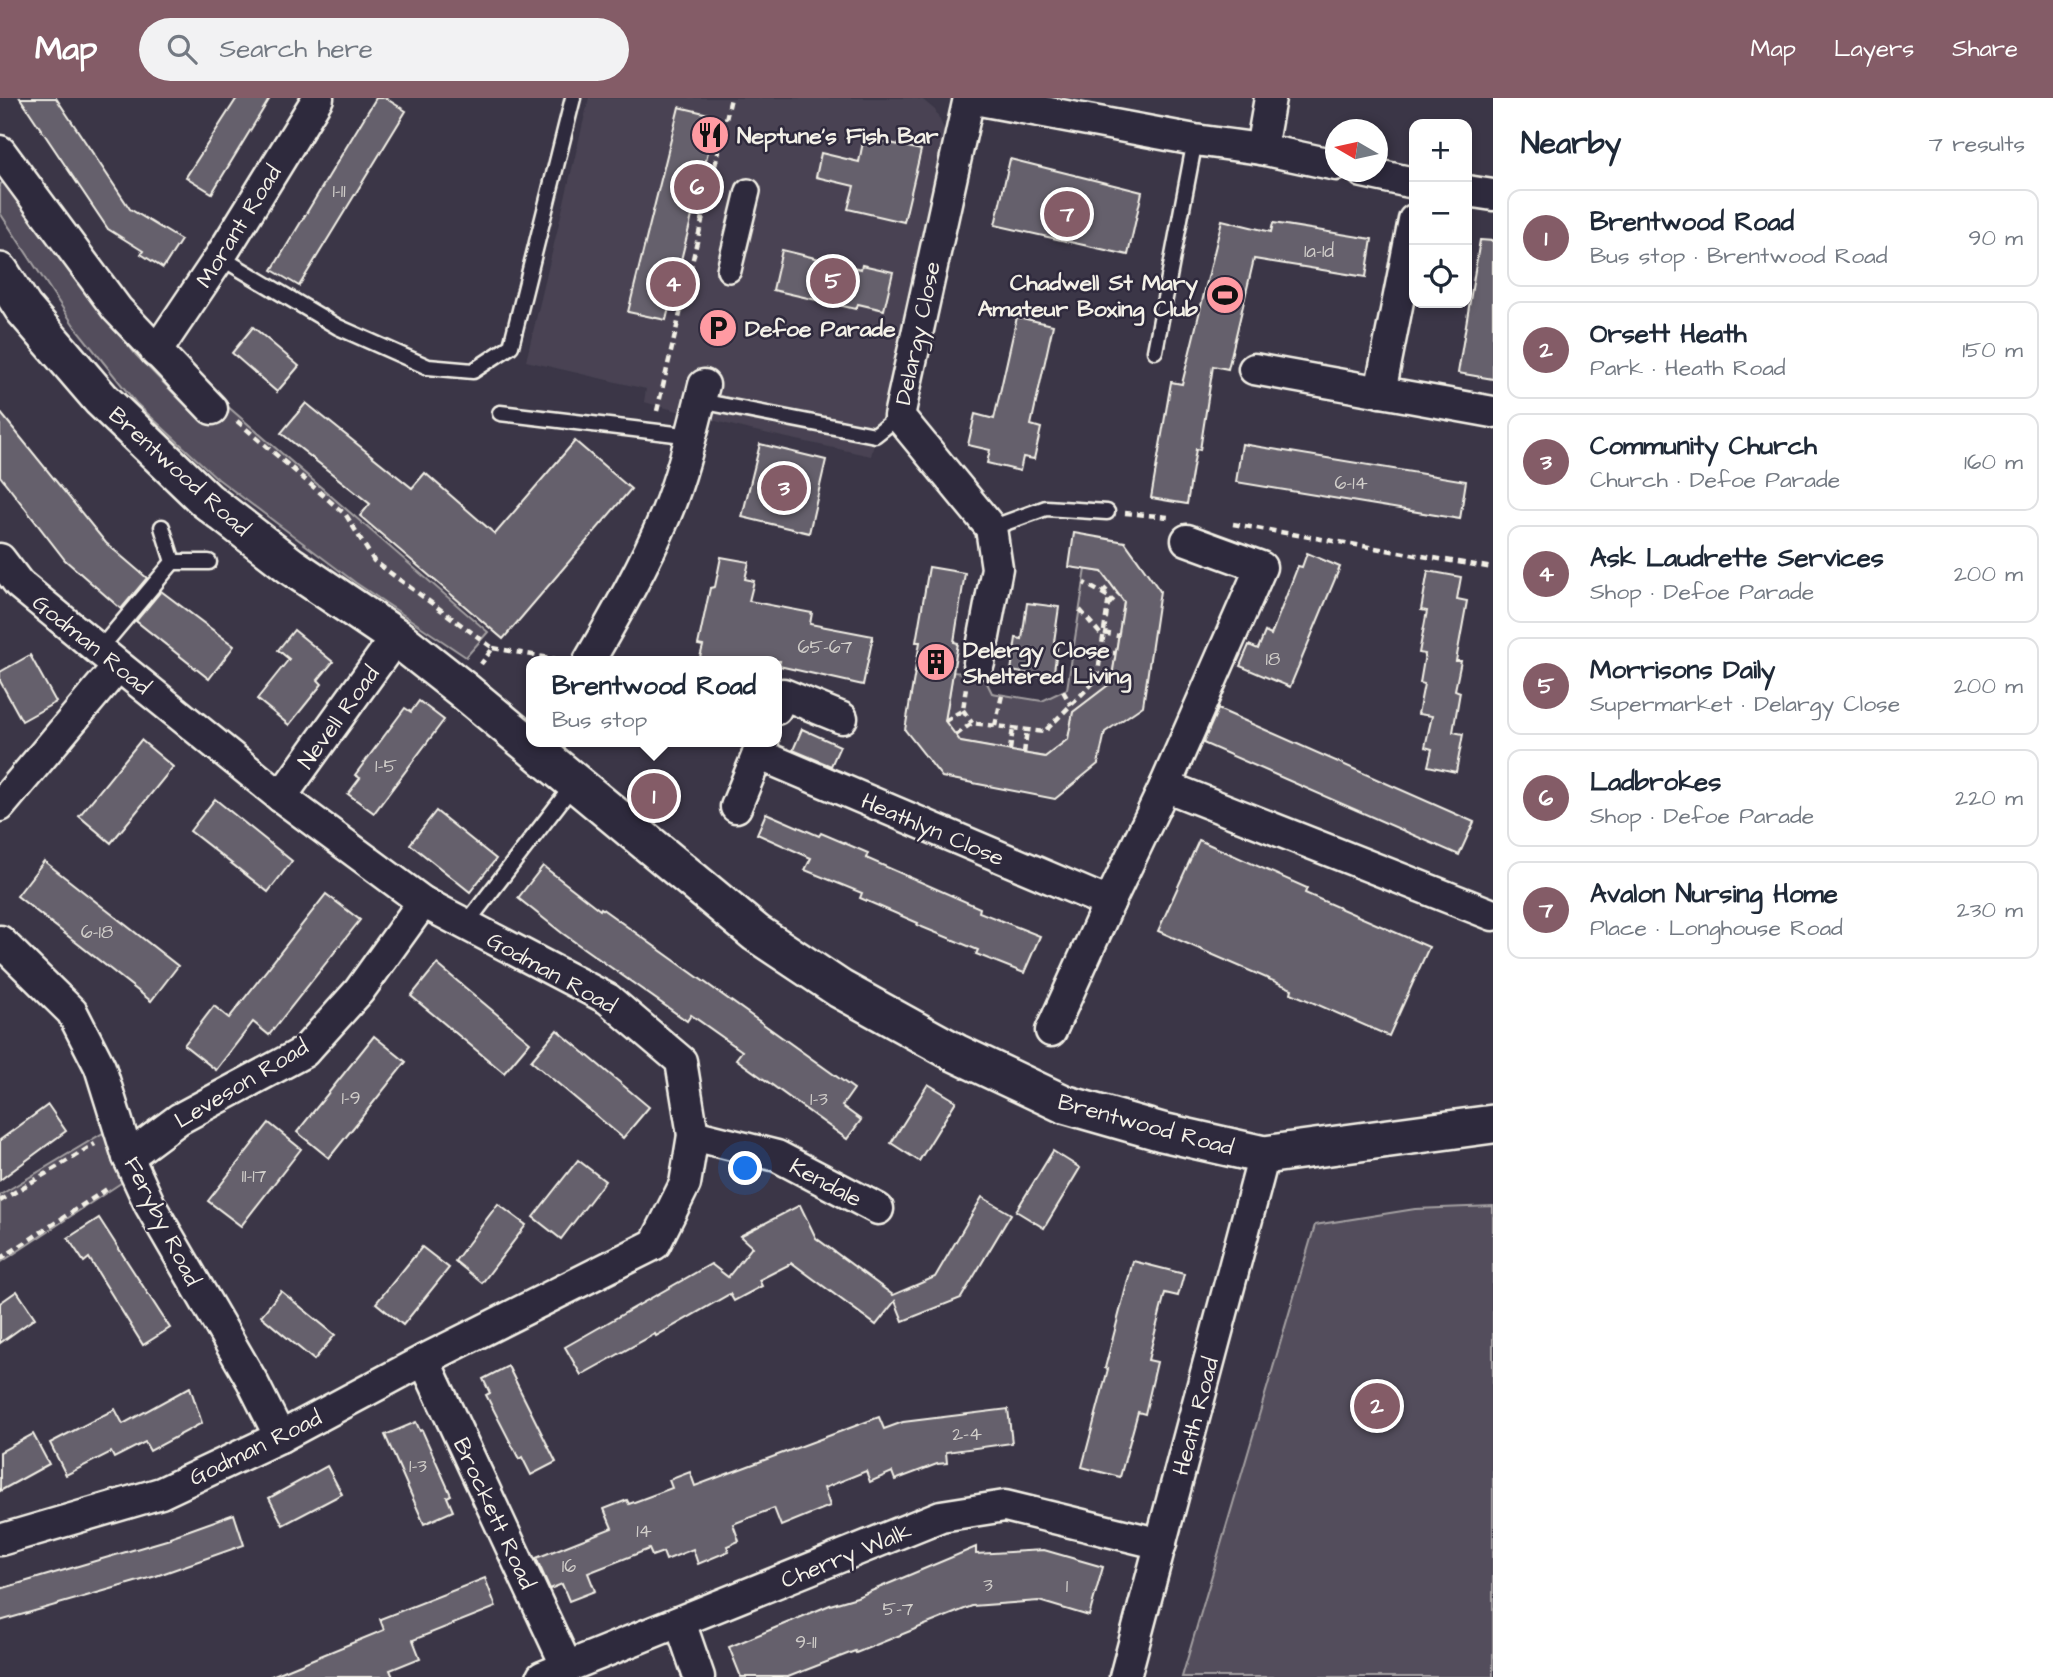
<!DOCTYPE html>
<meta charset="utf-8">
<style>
body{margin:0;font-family:"Architects Daughter",sans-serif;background:#f2f2f3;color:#1f2937}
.controls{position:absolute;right:21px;top:21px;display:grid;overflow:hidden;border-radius:14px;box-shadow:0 4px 10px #0003}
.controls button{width:63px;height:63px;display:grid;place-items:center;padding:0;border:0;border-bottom:2px solid #e0e1e3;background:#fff;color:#1f2937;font:35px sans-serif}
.compass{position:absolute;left:1325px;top:21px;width:63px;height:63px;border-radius:50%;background:#fff;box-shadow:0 4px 10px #0003;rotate:279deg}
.you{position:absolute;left:746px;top:1071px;width:24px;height:24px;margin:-18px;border:5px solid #fff;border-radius:50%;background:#1a73e8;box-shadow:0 0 0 10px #1a73e833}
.badge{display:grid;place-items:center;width:46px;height:46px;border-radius:50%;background:#845c67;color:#fff;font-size:23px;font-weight:700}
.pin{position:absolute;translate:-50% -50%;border:4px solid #fff;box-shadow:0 2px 7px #0006}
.popup{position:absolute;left:526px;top:558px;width:256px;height:91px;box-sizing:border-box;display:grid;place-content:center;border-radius:14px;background:#fff;filter:drop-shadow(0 2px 5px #0005);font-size:23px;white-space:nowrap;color:#747a83}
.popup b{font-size:26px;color:#1f2937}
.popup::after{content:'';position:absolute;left:50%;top:100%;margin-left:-14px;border:14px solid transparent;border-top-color:#fff}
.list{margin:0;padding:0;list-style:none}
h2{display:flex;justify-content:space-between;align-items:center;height:91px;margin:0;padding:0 28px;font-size:30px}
h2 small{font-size:23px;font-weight:400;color:#747a83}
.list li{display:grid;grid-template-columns:46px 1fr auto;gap:21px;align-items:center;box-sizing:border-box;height:98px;margin:0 14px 14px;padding:0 14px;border:2px solid #e0e1e3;border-radius:14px}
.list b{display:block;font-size:26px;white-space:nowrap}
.list p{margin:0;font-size:23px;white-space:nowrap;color:#747a83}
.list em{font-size:23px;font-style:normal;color:#747a83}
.icon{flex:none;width:38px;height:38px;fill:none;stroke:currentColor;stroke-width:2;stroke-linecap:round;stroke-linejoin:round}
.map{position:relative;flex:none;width:1493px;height:1579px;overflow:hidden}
header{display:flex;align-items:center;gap:42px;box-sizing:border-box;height:98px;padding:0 35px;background:#845c67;color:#fff}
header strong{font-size:33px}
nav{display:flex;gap:38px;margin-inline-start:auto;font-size:24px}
.search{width:490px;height:63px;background:#f2f2f3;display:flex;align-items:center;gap:18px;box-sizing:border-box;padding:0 24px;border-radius:38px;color:#747a83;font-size:26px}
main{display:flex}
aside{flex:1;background:#fff}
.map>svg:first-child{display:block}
.built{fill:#484352}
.green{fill:#534e5c;stroke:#a4a0a2;stroke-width:2}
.building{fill:#65616c;stroke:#f4f1e8;stroke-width:2}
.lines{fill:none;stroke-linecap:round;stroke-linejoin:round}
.service-casing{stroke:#f4f1e8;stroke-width:19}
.pedestrian-casing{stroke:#f4f1e8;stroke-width:28}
.minor-casing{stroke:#f4f1e8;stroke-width:35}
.tertiary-casing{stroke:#f4f1e8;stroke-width:42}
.path{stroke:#f4f1e8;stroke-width:4.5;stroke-dasharray:7 5;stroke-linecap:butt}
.service{stroke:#2f2a3d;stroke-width:14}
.pedestrian{stroke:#2f2a3d;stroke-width:23}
.minor{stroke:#2f2a3d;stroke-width:30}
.tertiary{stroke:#2f2a3d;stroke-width:37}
.labels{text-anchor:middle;stroke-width:5;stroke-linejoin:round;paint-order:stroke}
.number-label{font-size:19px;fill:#d0cdc9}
.poi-label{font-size:23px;font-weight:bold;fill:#f4f1e8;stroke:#2f2a3d;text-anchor:start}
.street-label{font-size:23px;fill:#f4f1e8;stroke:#2f2a3d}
</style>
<header>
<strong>Map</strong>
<div class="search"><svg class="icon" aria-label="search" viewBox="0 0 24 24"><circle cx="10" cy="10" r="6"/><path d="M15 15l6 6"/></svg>Search here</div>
<nav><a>Map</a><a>Layers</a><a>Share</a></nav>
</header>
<main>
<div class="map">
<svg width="1493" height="1579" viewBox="0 0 1493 1579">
<rect width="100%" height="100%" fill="#3b3647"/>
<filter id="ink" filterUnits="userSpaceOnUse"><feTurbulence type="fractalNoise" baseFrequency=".0143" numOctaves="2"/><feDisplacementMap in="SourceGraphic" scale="14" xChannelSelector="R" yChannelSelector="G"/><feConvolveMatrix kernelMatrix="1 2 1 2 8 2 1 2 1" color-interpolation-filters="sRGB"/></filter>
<g filter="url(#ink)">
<!-- built -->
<polygon class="built" points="589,0 913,0 923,2 935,12 947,37 924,148 871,358 746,331 644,304 646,291 526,263"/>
<!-- green -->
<g class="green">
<polygon points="4,84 136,257 202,324 226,307 488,534 466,559 356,485 218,381 136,305 75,229 0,115 0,86"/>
<polygon points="1086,471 1102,474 1124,504 1111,585 1073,614 1068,641 1045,659 960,644 945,623 953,574 983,577 992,595 1042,603 1067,591"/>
<polygon points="103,1035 124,1083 0,1165 0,1097"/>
<polygon points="1493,1108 1493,1579 1182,1579 1315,1127 1415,1111"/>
</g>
<!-- building -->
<g class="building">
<polygon points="20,0 56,0 130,111 181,142 163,170 141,156 143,153 108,131"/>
<polygon points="237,0 270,0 212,95 186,79"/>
<polygon points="376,0 385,0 406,13 299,188 272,172"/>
<polygon points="679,9 717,18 666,222 628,214"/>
<polygon points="864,39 921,52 904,124 848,111 854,88 816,79 821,55 859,64"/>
<polygon points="1010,61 1142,94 1128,157 995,127"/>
<polygon points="1222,122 1271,134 1273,125 1372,141 1366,179 1254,161 1228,271 1213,268 1200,352 1196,351 1187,406 1151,400 1171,284 1182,286"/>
<polygon points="1480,142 1493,143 1493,281 1458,275"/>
<polygon points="782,152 861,171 862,167 893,174 884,212 858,206 856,211 773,192"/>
<polygon points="1017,219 1053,227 1031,327 1041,330 1034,361 1023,359 1020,373 987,365 990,352 968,347 975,316 994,321"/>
<polygon points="253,229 299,268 277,294 232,255"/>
<polygon points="306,305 412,390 425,375 495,436 575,343 631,391 503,541 360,418 370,406 281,335"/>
<polygon points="0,314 106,445 147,480 121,511 65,462 0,378"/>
<polygon points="760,346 826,362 809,435 742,419"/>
<polygon points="1242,346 1466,383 1460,421 1236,384"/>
<polygon points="1074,435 1125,444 1160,493 1143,608 1105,634 1098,666 1055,701 942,679 905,632 920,544 916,544 929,469 965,475 954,544 958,545 945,623 961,644 1045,659 1068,641 1073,614 1111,585 1124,504 1102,474 1069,469"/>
<polygon points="1307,455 1340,469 1290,589 1240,568 1249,547 1258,551 1265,534 1271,537 1298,468 1302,469"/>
<polygon points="721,459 749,464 745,481 754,483 749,503 812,515 810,526 873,538 863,587 779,568 780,563 699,563 703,548 698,547 710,490 715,489"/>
<polygon points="1428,473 1461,479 1457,501 1467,503 1456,563 1461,563 1455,592 1460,594 1453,634 1463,636 1456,674 1428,668 1432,651 1425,649 1432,618 1418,616 1424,586 1420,585 1425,556 1419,555 1427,513 1421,512"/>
<polygon points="161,493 234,548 209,581 136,523"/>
<polygon points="1027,505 1059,509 1054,544 1058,545 1053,580 1011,573 1016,540 1022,541"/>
<polygon points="294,532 333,564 318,582 322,586 289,627 257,601 289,561 278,552"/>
<polygon points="30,557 56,604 22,623 0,583 0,574"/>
<polygon points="419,603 444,622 374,715 348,696 360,680 355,677 405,610 411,614"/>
<polygon points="1218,611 1474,724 1459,757 1203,645"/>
<polygon points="802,631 840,648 831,668 793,652"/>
<polygon points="141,642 173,669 111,745 79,718"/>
<polygon points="215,701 292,763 268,794 190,733"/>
<polygon points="436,713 496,761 470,794 410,746"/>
<polygon points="766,715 819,738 821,735 868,755 866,760 980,810 979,814 1040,838 1024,875 976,856 978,852 917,827 918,825 860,800 862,795 805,772 811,760 757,736"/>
<polygon points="1199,742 1307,790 1305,795 1429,849 1389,938 1291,895 1292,891 1158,833"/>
<polygon points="44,763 178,868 151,903 17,798"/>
<polygon points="543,768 600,812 601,810 854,991 842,1008 861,1022 847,1041 736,961 742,953 691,917 687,923 562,835 518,800"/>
<polygon points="326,796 360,822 269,937 253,924 216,972 184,947 214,908 229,920"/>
<polygon points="437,866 530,944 504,975 411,898"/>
<polygon points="557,932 649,1009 623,1040 531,963"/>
<polygon points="374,938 406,964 329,1060 297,1034"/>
<polygon points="928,986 956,1003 919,1063 891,1045"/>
<polygon points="48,1007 66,1033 0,1082 0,1042"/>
<polygon points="269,1025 301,1051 241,1128 208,1103"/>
<polygon points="1053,1053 1080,1070 1044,1130 1016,1113"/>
<polygon points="578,1062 605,1083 561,1141 533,1119"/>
<polygon points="982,1099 1011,1116 961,1200 903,1223 895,1203 876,1227 792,1165 759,1182 762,1188 734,1203 730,1196 728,1197 656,1238 655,1236 581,1277 565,1249 711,1166 728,1179 752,1149 740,1138 800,1107 816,1140 893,1197 935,1179"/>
<polygon points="498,1106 526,1127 482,1185 455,1163"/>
<polygon points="99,1120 170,1230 143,1247 89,1160 84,1164 68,1140"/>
<polygon points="422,1149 449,1170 403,1227 376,1205"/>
<polygon points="1133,1163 1184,1176 1178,1198 1165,1195 1148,1262 1157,1264 1145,1316 1138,1314 1120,1379 1082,1369 1108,1271 1105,1270"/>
<polygon points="17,1193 35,1220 0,1245 0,1205"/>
<polygon points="281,1193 335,1237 314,1262 261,1218"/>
<polygon points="508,1268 556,1364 531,1377 522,1359 519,1361 486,1297 490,1295 483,1281"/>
<polygon points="190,1289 202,1325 150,1353 145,1344 114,1360 111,1354 66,1377 50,1345 115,1311 123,1326"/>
<polygon points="1008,1311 1012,1345 946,1354 947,1365 937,1366 895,1382 892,1374 870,1384 866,1373 824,1390 830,1408 781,1428 774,1410 733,1426 739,1443 727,1448 729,1453 698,1466 693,1451 666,1462 663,1454 652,1458 649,1451 588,1475 595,1493 569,1503 562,1486 550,1491 536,1460 612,1430 604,1411 627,1402 629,1406 672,1390 669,1382 690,1374 695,1388 879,1319 884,1331 903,1324"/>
<polygon points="416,1324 420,1333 422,1332 451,1397 447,1399 453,1413 424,1426 385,1337"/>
<polygon points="33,1336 49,1366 0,1393 0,1354"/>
<polygon points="327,1368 342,1396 283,1427 269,1400"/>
<polygon points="234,1416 244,1447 156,1478 0,1523 0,1491 170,1441 170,1439"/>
<polygon points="976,1449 976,1456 1044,1452 1103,1469 1089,1518 1039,1503 972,1508 856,1555 855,1553 788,1579 741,1579 729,1549 830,1507 857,1499"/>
<polygon points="485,1480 496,1509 413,1542 420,1560 390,1572 393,1579 269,1579 384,1532 380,1521"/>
</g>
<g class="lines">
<defs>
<g id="service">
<polyline points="220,159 338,229 428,269 473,273 511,248 573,0"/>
<polyline points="1155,253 1195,42"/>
<polyline points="700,303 875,337 899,318"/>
<polyline points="500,315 692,338"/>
<polyline points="991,430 1046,410 1107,414"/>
<polyline points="173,464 209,464"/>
<polyline points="99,552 173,464 162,429"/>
<polyline points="466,826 574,686"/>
</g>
<polyline id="pedestrian" points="729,172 748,93"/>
<g id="minor">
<polyline points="1261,51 1270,0"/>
<polyline points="0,53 117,211 212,311"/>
<polyline points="1363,74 1414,85"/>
<polyline points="1467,93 1493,97"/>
<polyline points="156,254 220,159 318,0"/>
<polyline points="1254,271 1493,314"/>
<polyline points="1380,294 1414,122"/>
<polyline points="0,461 19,486 99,552 281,699 423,804 608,901 681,963 693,1037 685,1086 655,1146 424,1262 280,1339 161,1395 0,1442"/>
<path d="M589,563C617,515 644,468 666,416C683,375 693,330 704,287"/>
<polyline points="979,565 997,470 991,430 899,318 969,0 1195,42 1261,51 1336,67"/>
<polyline points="776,611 783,596 842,620"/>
<polyline points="758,656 1109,805 1165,688 1261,469 1187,442"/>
<polyline points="1165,688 1493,817"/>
<polyline points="281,699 396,539"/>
<polyline points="0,708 118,568"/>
<polyline points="736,709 763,644"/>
<polyline points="0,843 72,914 100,969 128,1059 150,1107 252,1283 280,1339"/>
<polyline points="1051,933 1109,805"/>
<polyline points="693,1037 777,1058 878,1111"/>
<polyline points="128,1059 179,1021 304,954 359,893 423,804"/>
<polyline points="424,1262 567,1569"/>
<polyline points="680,1524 699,1579"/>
<polyline points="542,1579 941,1418 1005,1408 1161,1446"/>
<polyline points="1125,1579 1264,1057"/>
</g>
<polyline id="tertiary" points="0,174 23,210 101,301 206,402 291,468 396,539 462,591 756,835 840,891 956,955 1064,1006 1162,1034 1264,1057 1493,1026"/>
</defs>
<!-- service casing -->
<use href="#service" class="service-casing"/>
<!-- pedestrian casing -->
<use href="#pedestrian" class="pedestrian-casing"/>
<!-- minor casing -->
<use href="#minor" class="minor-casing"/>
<!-- tertiary casing -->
<use href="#tertiary" class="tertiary-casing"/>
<!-- path -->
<g class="path">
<polyline points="657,313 731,0"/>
<polyline points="237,323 346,417 374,463 493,550 481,566"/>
<polyline points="1125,415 1169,419"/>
<polyline points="1233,426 1493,470"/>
<polyline points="1102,495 1111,486"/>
<polyline points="1109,506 1118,496"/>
<polyline points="1080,512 1103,539"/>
<polyline points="1104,535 1118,538"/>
<polyline points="493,550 561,562"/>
<polyline points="1101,555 1115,555"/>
<polyline points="1063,593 1071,607"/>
<polyline points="963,612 972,625"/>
<polyline points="945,623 963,612 966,589"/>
<polyline points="995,628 1002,597"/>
<polyline points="956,637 972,625 1044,634 1097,581 1109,499 1084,485"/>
<polyline points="1010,652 1013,630"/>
<polyline points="1024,655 1027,632"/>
<polyline points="0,1103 95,1046"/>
<polyline points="0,1161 110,1089"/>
</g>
<!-- service -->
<use href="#service" class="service"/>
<!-- pedestrian -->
<use href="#pedestrian" class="pedestrian"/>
<!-- minor -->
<use href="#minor" class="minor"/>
<!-- tertiary -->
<use href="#tertiary" class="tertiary"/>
</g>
</g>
<!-- icons -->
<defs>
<symbol id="restaurant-disc" viewBox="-11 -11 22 22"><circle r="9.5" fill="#ff9aa2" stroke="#2f2a3d"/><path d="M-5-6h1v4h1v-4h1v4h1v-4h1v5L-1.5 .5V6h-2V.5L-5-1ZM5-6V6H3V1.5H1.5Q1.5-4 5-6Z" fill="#111"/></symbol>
<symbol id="stadium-disc" viewBox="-11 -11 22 22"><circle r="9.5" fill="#ff9aa2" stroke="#2f2a3d"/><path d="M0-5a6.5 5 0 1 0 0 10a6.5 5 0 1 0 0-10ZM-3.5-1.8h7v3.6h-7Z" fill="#111"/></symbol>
<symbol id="parking-disc" viewBox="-11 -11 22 22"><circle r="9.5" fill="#ff9aa2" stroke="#2f2a3d"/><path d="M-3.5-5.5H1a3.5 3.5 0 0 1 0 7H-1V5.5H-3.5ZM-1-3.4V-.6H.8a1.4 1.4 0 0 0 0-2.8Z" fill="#111"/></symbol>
<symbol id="building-disc" viewBox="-11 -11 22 22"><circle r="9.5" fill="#ff9aa2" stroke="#2f2a3d"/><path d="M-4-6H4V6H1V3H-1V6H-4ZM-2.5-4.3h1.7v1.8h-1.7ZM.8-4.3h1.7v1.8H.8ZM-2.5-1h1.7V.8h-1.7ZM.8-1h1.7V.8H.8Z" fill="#111"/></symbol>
</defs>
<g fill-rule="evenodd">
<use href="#restaurant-disc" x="688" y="15" width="44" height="44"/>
<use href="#stadium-disc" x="1203" y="175" width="44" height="44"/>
<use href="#parking-disc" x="696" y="208" width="44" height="44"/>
<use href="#building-disc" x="914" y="542" width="44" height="44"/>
</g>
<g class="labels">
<!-- number labels -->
<g class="number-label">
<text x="339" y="99">1-11</text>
<text x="1319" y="159">1a-1d</text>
<text x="1351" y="391">6-14</text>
<text x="825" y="555">65-67</text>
<text x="1273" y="567">18</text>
<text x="386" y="674">1-5</text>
<text x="97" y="840">6-18</text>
<text x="351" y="1006">1-9</text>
<text x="819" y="1007">1-3</text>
<text x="254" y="1084">11-17</text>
<text x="967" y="1342">2-4</text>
<text x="418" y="1374">1-3</text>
<text x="644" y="1439">14</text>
<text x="569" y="1474">16</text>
<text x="988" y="1493">3</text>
<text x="1067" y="1494">1</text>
<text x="898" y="1517">5-7</text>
<text x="806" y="1550">9-11</text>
</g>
<!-- poi labels -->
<g class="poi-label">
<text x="737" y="45">Neptune's Fish Bar</text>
<text x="1198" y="192" text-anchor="end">Chadwell St Mary<tspan x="1198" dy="26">Amateur Boxing Club</tspan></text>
<text x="745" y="238">Defoe Parade</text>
<text x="963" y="559">Delergy Close<tspan x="963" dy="26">Sheltered Living</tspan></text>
</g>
<!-- street labels -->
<g class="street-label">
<text transform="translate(238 128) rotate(-58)" y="8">Morant Road</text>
<text transform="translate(917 235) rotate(-78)" y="8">Delargy Close</text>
<text transform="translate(180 373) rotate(42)" y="8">Brentwood Road</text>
<text transform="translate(92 546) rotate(39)" y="8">Godman Road</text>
<text transform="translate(338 619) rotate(-54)" y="8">Nevell Road</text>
<text transform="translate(933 731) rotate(23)" y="8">Heathlyn Close</text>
<text transform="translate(552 874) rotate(29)" y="8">Godman Road</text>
<text transform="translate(241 985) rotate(-31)" y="8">Leveson Road</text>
<text transform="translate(1146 1026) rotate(15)" y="8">Brentwood Road</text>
<text transform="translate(826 1084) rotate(28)" y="8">Kendale</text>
<text transform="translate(163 1123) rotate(63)" y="8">Feryby Road</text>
<text transform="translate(1195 1318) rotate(-75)" y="8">Heath Road</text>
<text transform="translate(255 1349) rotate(-26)" y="8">Godman Road</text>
<text transform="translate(495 1415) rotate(65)" y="8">Brockett Road</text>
<text transform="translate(846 1457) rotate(-22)" y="8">Cherry Walk</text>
</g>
</g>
</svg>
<div class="controls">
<button>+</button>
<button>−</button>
<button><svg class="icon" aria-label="locate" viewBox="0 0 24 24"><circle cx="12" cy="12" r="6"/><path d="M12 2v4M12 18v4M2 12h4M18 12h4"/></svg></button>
</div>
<svg class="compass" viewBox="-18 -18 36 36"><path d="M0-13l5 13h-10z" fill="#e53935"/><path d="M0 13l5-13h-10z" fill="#747a83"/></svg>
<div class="you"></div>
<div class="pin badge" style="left:654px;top:698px">1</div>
<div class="popup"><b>Brentwood Road</b>Bus stop</div>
<div class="pin badge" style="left:1377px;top:1308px">2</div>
<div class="pin badge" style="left:784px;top:390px">3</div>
<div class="pin badge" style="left:673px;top:186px">4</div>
<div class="pin badge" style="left:833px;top:183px">5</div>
<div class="pin badge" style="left:697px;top:89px">6</div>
<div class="pin badge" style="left:1067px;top:116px">7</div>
</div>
<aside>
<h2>Nearby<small>7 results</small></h2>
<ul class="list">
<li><span class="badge">1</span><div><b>Brentwood Road</b><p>Bus stop · Brentwood Road</p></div><em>90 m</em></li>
<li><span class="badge">2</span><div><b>Orsett Heath</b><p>Park · Heath Road</p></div><em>150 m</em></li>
<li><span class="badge">3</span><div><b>Community Church</b><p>Church · Defoe Parade</p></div><em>160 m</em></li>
<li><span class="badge">4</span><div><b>Ask Laudrette Services</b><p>Shop · Defoe Parade</p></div><em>200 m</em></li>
<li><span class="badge">5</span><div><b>Morrisons Daily</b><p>Supermarket · Delargy Close</p></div><em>200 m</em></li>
<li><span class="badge">6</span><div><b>Ladbrokes</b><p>Shop · Defoe Parade</p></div><em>220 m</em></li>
<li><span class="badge">7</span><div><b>Avalon Nursing Home</b><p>Place · Longhouse Road</p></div><em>230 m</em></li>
</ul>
</aside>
</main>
